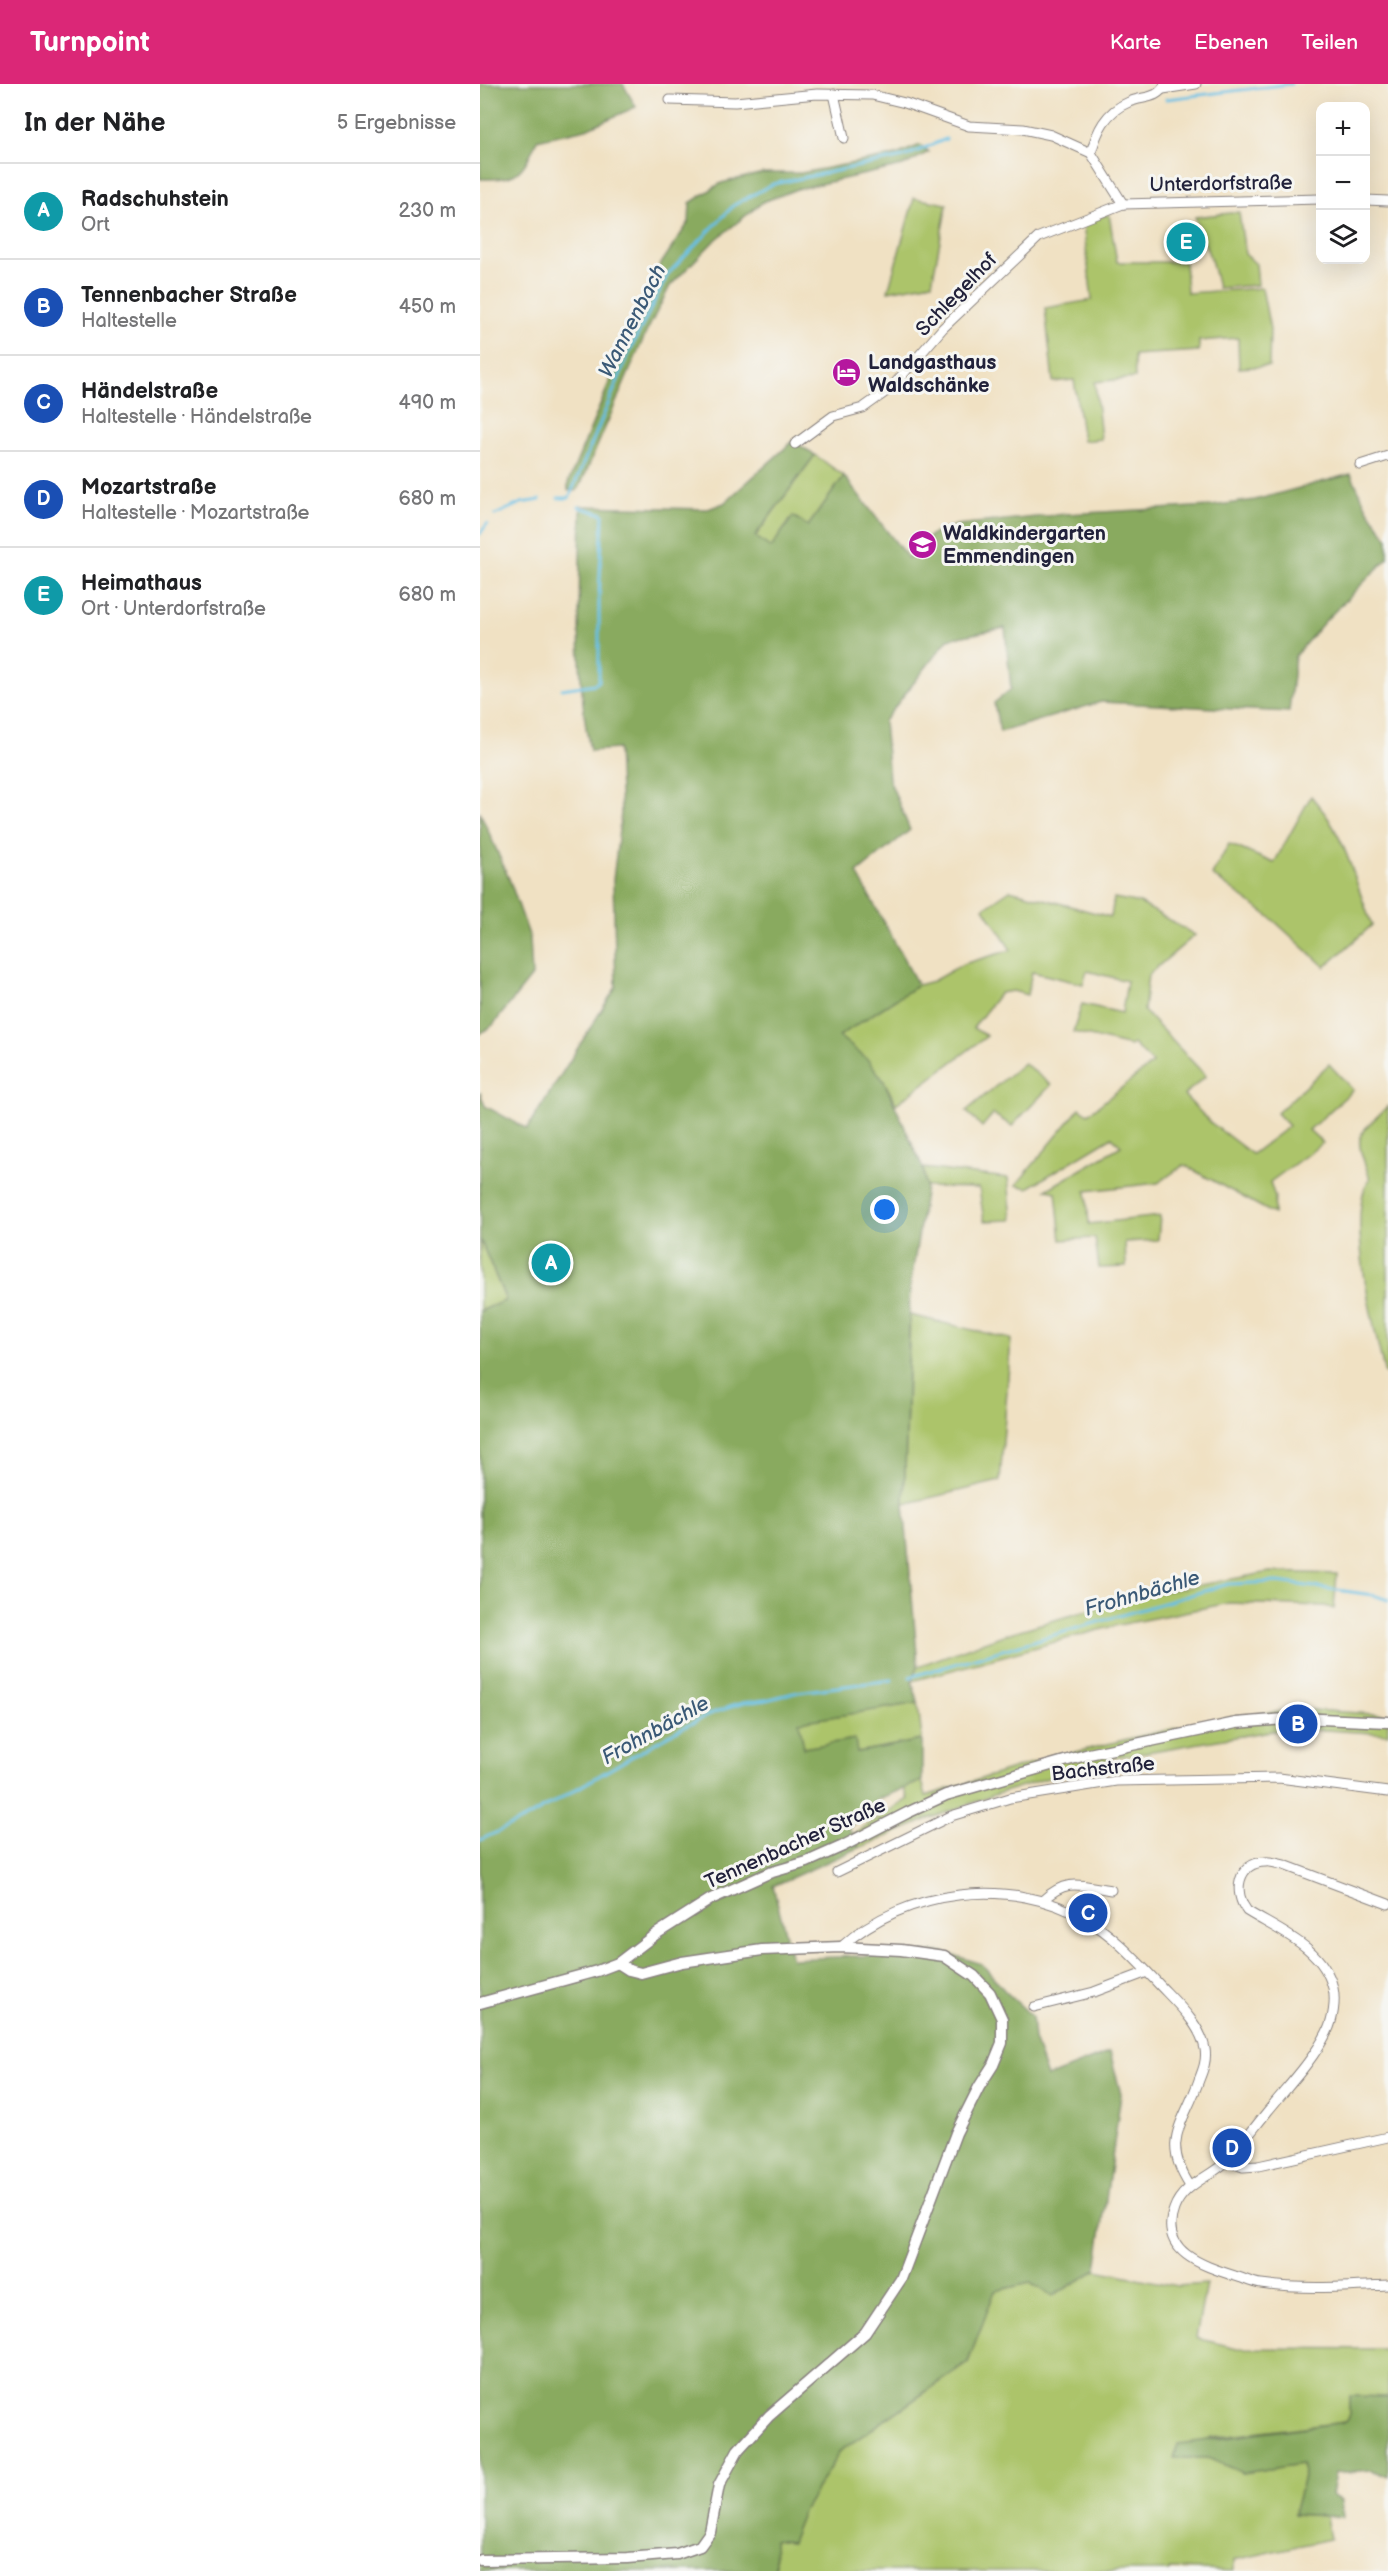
<!DOCTYPE html>
<html lang="de">
<meta charset="utf-8">
<style>
body{margin:0;font-family:"Balsamiq Sans",sans-serif;background:#f2f2f2;color:#202124}
.controls{position:absolute;right:18px;top:18px;display:grid;overflow:hidden;border-radius:12px;box-shadow:0 6px 24px #0002}
.controls button{width:54px;height:54px;display:grid;place-items:center;padding:0;border:0;border-bottom:2px solid #e0e0e0;background:#fff;color:#202124;font:30px sans-serif}
.you{position:absolute;left:405px;top:1126px;width:21px;height:21px;margin:-15px;border:4px solid #fff;border-radius:50%;background:#1a73e8;box-shadow:0 0 0 9px #1a73e833}
.badge{display:grid;place-items:center;width:39px;height:39px;border-radius:50%;background:#db2777;color:#fff;font-size:20px;font-weight:700}
.pin{position:absolute;translate:-50% -50%;border:3px solid #fff;box-shadow:0 2px 6px #0006}
.list{margin:0;padding:0;list-style:none}
h2{display:flex;justify-content:space-between;align-items:center;height:78px;margin:0;padding:0 24px;font-size:26px}
h2 small{font-size:20px;font-weight:400;color:#757577}
.list li{display:grid;grid-template-columns:39px 1fr auto;gap:18px;align-items:center;box-sizing:border-box;height:96px;padding:0 24px;border-top:2px solid #e0e0e0}
.list b{display:block;font-size:22px;white-space:nowrap}
.list p{margin:0;font-size:20px;white-space:nowrap;color:#757577}
.list em{font-size:20px;font-style:normal;color:#757577}
.icon{flex:none;width:33px;height:33px;fill:none;stroke:currentColor;stroke-width:2;stroke-linecap:round;stroke-linejoin:round}
.map{position:relative;flex:none;width:908px;height:2487px;overflow:hidden}
header{display:flex;align-items:center;gap:36px;box-sizing:border-box;height:84px;padding:0 30px;background:#db2777;color:#fff}
header strong{font-size:28px}
nav{display:flex;gap:33px;margin-inline-start:auto;font-size:21px}
main{display:flex}
aside{flex:1;background:#fff}
.map>svg:first-child{display:block}
.green{fill:#acc46a;stroke:#677352;stroke-width:1.5}
.forest{fill:#89aa5e;stroke:#56664c;stroke-width:1.5}
.lines{fill:none;stroke-linecap:round;stroke-linejoin:round}
.stream{stroke:#67c0e4;stroke-width:3}
.minor-casing{stroke:#89827f;stroke-width:11}
.tertiary-casing{stroke:#89827f;stroke-width:13}
.minor{stroke:#fff;stroke-width:9}
.tertiary{stroke:#fff;stroke-width:10}
.labels{text-anchor:middle;stroke-width:6;stroke-linejoin:round;paint-order:stroke}
.street-label{font-size:20px;fill:#22223b;stroke:#f6f6f2}
.poi-label{font-size:20px;font-weight:bold;fill:#22223b;stroke:#f6f6f2;text-anchor:start}
.water-label{font-size:21px;font-style:italic;fill:#3a5976;stroke:#f6f6f2}
</style>
<header>
<strong>Turnpoint</strong>
<nav><a>Karte</a><a>Ebenen</a><a>Teilen</a></nav>
</header>
<main>
<aside>
<h2>In der Nähe<small>5 Ergebnisse</small></h2>
<ul class="list">
<li><span class="badge" style="background:#0f9aa8">A</span><div><b>Radschuhstein</b><p>Ort</p></div><em>230 m</em></li>
<li><span class="badge" style="background:#1a4fb4">B</span><div><b>Tennenbacher Straße</b><p>Haltestelle</p></div><em>450 m</em></li>
<li><span class="badge" style="background:#1a4fb4">C</span><div><b>Händelstraße</b><p>Haltestelle · Händelstraße</p></div><em>490 m</em></li>
<li><span class="badge" style="background:#1a4fb4">D</span><div><b>Mozartstraße</b><p>Haltestelle · Mozartstraße</p></div><em>680 m</em></li>
<li><span class="badge" style="background:#0f9aa8">E</span><div><b>Heimathaus</b><p>Ort · Unterdorfstraße</p></div><em>680 m</em></li>
</ul>
</aside>
<div class="map">
<svg width="908" height="2487" viewBox="0 0 908 2487">
<rect width="100%" height="100%" fill="#f6f6f2"/>
<filter id="ink" filterUnits="userSpaceOnUse"><feTurbulence type="fractalNoise" baseFrequency=".0167" numOctaves="2"/><feDisplacementMap in="SourceGraphic" scale="12" xChannelSelector="R" yChannelSelector="G"/><feConvolveMatrix kernelMatrix="1 2 1 2 8 2 1 2 1" color-interpolation-filters="sRGB"/></filter>
<filter id="wash" filterUnits="userSpaceOnUse"><feTurbulence type="fractalNoise" baseFrequency=".008" numOctaves="4" result="noise"/><feDisplacementMap in="SourceGraphic" scale="24" xChannelSelector="R" yChannelSelector="G"/><feGaussianBlur stdDeviation="1.35" result="paint"/><feColorMatrix in="noise" values="0 0 0 0 0 0 0 0 0 0 0 0 0 0 0 0 0 1.4 0 .05"/><feComposite in="paint" operator="in"/></filter>
<g filter="url(#wash)">
<rect width="100%" height="100%" fill="#f0e1c3"/>
<!-- green -->
<g class="green">
<polygon points="434,114 467,120 452,199 408,207"/>
<polygon points="759,128 765,170 776,180 778,201 738,204 732,179 715,133"/>
<polygon points="629,130 637,178 705,178 707,209 782,204 790,245 789,282 759,284 758,254 719,257 719,267 654,271 655,294 615,298 621,355 603,357 594,296 573,298 565,224 612,216 603,139"/>
<polygon points="335,371 364,392 328,442 313,432 291,464 275,453"/>
<path d="M831,712C838,721 846,729 851,739C870,769 878,808 892,841L845,883L791,834L732,791L749,760L794,779Z"/>
<polygon points="530,806 631,833 634,814 660,819 715,851 668,891 664,927 726,992 704,1011 730,1038 772,1070 809,1042 797,1029 849,980 873,1006 829,1046 843,1059 790,1098 795,1113 794,1130 704,1081 678,1099 606,1107 609,1140 680,1132 678,1156 645,1158 646,1183 619,1184 615,1154 581,1156 576,1108 566,1106 641,1062 632,1053 548,1104 536,1101 600,1024 608,1030 673,979 653,960 650,962 593,948 602,920 642,929 647,897 607,887 603,900 552,888 547,911 533,907 520,909 493,944 507,952 416,1020 404,997 359,952 438,901 453,897 483,880 531,866 504,824"/>
<polygon points="544,979 571,1001 532,1042 513,1030 502,1043 486,1027"/>
<path d="M908,1022V1290H905C895,1249 864,1127 890,1095C874,1049 874,1055 908,1022Z"/>
<polygon points="443,1084 528,1094 532,1136 504,1137 499,1104 446,1103"/>
<polygon points="0,1155 26,1217 0,1227"/>
<polygon points="430,1231 531,1255 520,1397 424,1420"/>
<polygon points="790,1488 857,1490 854,1525 845,1522 749,1519 634,1542 432,1597 438,1582 526,1550 654,1513"/>
<polygon points="438,1619 442,1656 377,1668 374,1655 324,1664 319,1638"/>
<polygon points="817,1625 908,1631 908,1650 846,1646 791,1647 631,1674 514,1711 443,1737 379,1764 373,1750 428,1715 424,1704 442,1697 446,1712 552,1679 652,1654 733,1636"/>
<polygon points="616,2186 697,2202 726,2200 716,2254 757,2264 908,2265 908,2313 870,2312 870,2331 865,2338 732,2354 694,2374 728,2374 763,2389 821,2380 824,2393 814,2430 846,2432 850,2455 754,2476 754,2487 690,2485 689,2487 304,2487 295,2484 294,2456 311,2458 323,2427 360,2367 488,2279 514,2207 550,2199 573,2212"/>
</g>
<!-- forest -->
<g class="forest">
<path d="M0,0H143L156,23L106,45L57,56C42,90 38,96 0,95Z"/>
<polygon points="440,61 449,68 423,82 317,105 283,118 233,158 190,202 165,251 100,402 96,407 88,406 88,399 174,190 209,138 210,119 241,99 283,89 321,89 416,71"/>
<path d="M313,357L335,371L275,452L291,464L313,432L328,442L364,392L428,474L452,450L476,441L586,430L732,422L775,416L871,390L887,424L908,455V474L845,537L815,572L809,628L621,618L520,648L514,619L531,605L525,544L468,555L404,637L409,695L430,746L377,789L438,901L359,952L388,976L404,997L443,1084L446,1103L430,1205L424,1420L438,1582L432,1597L438,1619L319,1638L324,1664L375,1655L377,1668L442,1656V1697L398,1715L369,1744L379,1764L293,1802L312,1875L463,1868L502,1880L525,1907L552,1932L554,1955L567,1993L630,1968L641,2010L616,2186L573,2212L550,2199L515,2207L488,2278L360,2367L323,2427L311,2458L294,2456L295,2484L304,2487H0V1227L26,1216L0,1155V1008L5,1022L47,1045L136,903L133,796L141,729L138,665L110,667C94,586 100,504 101,422L228,425L244,419Z"/>
<polygon points="0,728 30,797 50,854 52,892 13,941 0,950"/>
<polygon points="870,2312 908,2313 908,2393 891,2386 855,2389 851,2411 861,2417 863,2433 814,2430 824,2393 821,2380 763,2389 728,2374 693,2374 698,2360 865,2338 870,2331"/>
</g>
<g class="lines">
<!-- stream -->
<g class="stream">
<polyline points="686,15 811,0"/>
<polyline points="78,414 89,414 153,260 188,190 254,121 293,100 423,73 466,55"/>
<polyline points="15,431 41,419 60,416"/>
<polyline points="0,450 7,440"/>
<polyline points="82,605 115,600 119,597 119,514 123,430 99,423"/>
<polyline points="430,1593 748,1500 798,1498 893,1511 908,1516"/>
<polyline points="0,1756 45,1735 194,1648 235,1628 263,1619 286,1616 318,1608 412,1596"/>
</g>
</g>
</g>
<g filter="url(#ink)">
<g class="lines">
<defs>
<g id="minor">
<polyline points="683,5 716,0"/>
<polyline points="354,10 364,54"/>
<polyline points="190,16 255,18 337,10 392,11 425,19 489,42 543,45 571,51 611,69 643,120"/>
<path d="M611,69C617,47 625,28 649,18C662,12 678,16 685,0"/>
<polyline points="886,116 908,117"/>
<polyline points="315,360 353,332 383,324 411,304 463,244 559,153 643,120 840,115"/>
<polyline points="880,381 908,372"/>
<polyline points="357,1788 471,1732 530,1714 636,1697 799,1694 908,1708"/>
<path d="M563,1816C588,1793 601,1802 631,1806"/>
<path d="M908,1820L804,1781C798,1780 791,1777 785,1778C757,1779 753,1809 767,1827C799,1847 843,1863 853,1904C856,1917 853,1936 847,1948C832,1978 808,2002 787,2028C774,2044 761,2062 747,2077C729,2094 703,2100 694,2125C678,2168 724,2182 755,2192C763,2194 772,2199 781,2200C823,2206 866,2203 908,2201"/>
<path d="M361,1863C425,1805 531,1791 607,1836C633,1851 654,1874 675,1896C693,1916 720,1938 725,1965C727,1976 723,1986 719,1996C704,2040 680,2056 710,2102"/>
<polyline points="554,1923 614,1908 667,1888"/>
<polyline points="746,2077 763,2083 778,2082 908,2053"/>
</g>
<g id="tertiary">
<polyline points="0,1919 117,1887 138,1879 176,1850 231,1815 289,1789 327,1778 363,1762 427,1729 466,1711 609,1670 756,1639 818,1634 908,1638"/>
<polyline points="0,2476 148,2474 197,2470 220,2462 230,2448 239,2401 258,2366 289,2332 385,2249 421,2195 476,2049 499,2003 513,1981 522,1959 522,1935 510,1909 494,1892 464,1872 421,1866 361,1863 282,1866 202,1878 161,1889 149,1886 138,1879"/>
</g>
</defs>
<!-- minor casing -->
<use href="#minor" class="minor-casing"/>
<!-- tertiary casing -->
<use href="#tertiary" class="tertiary-casing"/>
<!-- minor -->
<use href="#minor" class="minor"/>
<!-- tertiary -->
<use href="#tertiary" class="tertiary"/>
</g>
</g>
<!-- icons -->
<defs>
<symbol id="hotel-disc" viewBox="-11 -11 22 22"><circle r="9.5" fill="#b5179e" stroke="#f6f6f2"/><path d="M-6-4.5h1.5V1H6V5H4.5V3h-9V5H-6ZM-4 0a1.8 1.8 0 1 1 3.6 0ZM.5 0V-2.5h3Q6-2.5 6 0Z" fill="#fff"/></symbol>
<symbol id="school-disc" viewBox="-11 -11 22 22"><circle r="9.5" fill="#b5179e" stroke="#f6f6f2"/><path d="M0-5L7-2L0 1L-7-2ZM-4 1L0 2.5L4 1V4Q0 6-4 4Z" fill="#fff"/></symbol>
</defs>
<g fill-rule="evenodd">
<use href="#hotel-disc" x="350" y="272" width="33" height="33"/>
<use href="#school-disc" x="426" y="444" width="33" height="33"/>
</g>
<g class="labels">
<!-- street labels -->
<g class="street-label">
<text transform="translate(741 99) rotate(-1)" y="7">Unterdorfstraße</text>
<text transform="translate(476 210) rotate(-46)" y="7">Schlegelhof</text>
<text transform="translate(623 1684) rotate(-6)" y="7">Bachstraße</text>
<text transform="translate(315 1759) rotate(-24)" y="7">Tennenbacher Straße</text>
</g>
<!-- poi labels -->
<g class="poi-label">
<text x="388" y="285">Landgasthaus<tspan x="388" dy="23">Waldschänke</tspan></text>
<text x="463" y="456">Waldkindergarten<tspan x="463" dy="23">Emmendingen</tspan></text>
</g>
<!-- water labels -->
<g class="water-label">
<text transform="translate(152 237) rotate(-63)" y="7">Wannenbach</text>
<text transform="translate(662 1509) rotate(-16)" y="7">Frohnbächle</text>
<text transform="translate(175 1646) rotate(-29)" y="7">Frohnbächle</text>
</g>
</g>
</svg>
<div class="controls">
<button>+</button>
<button>−</button>
<button><svg class="icon" aria-label="layers" viewBox="0 0 24 24"><path d="M12 4l9 5-9 5-9-5zM3 14l9 5 9-5"/></svg></button>
</div>
<div class="you"></div>
<div class="pin badge" style="left:71px;top:1179px;background:#0f9aa8">A</div>
<div class="pin badge" style="left:818px;top:1640px;background:#1a4fb4">B</div>
<div class="pin badge" style="left:608px;top:1829px;background:#1a4fb4">C</div>
<div class="pin badge" style="left:752px;top:2064px;background:#1a4fb4">D</div>
<div class="pin badge" style="left:706px;top:158px;background:#0f9aa8">E</div>
</div>
</main>
